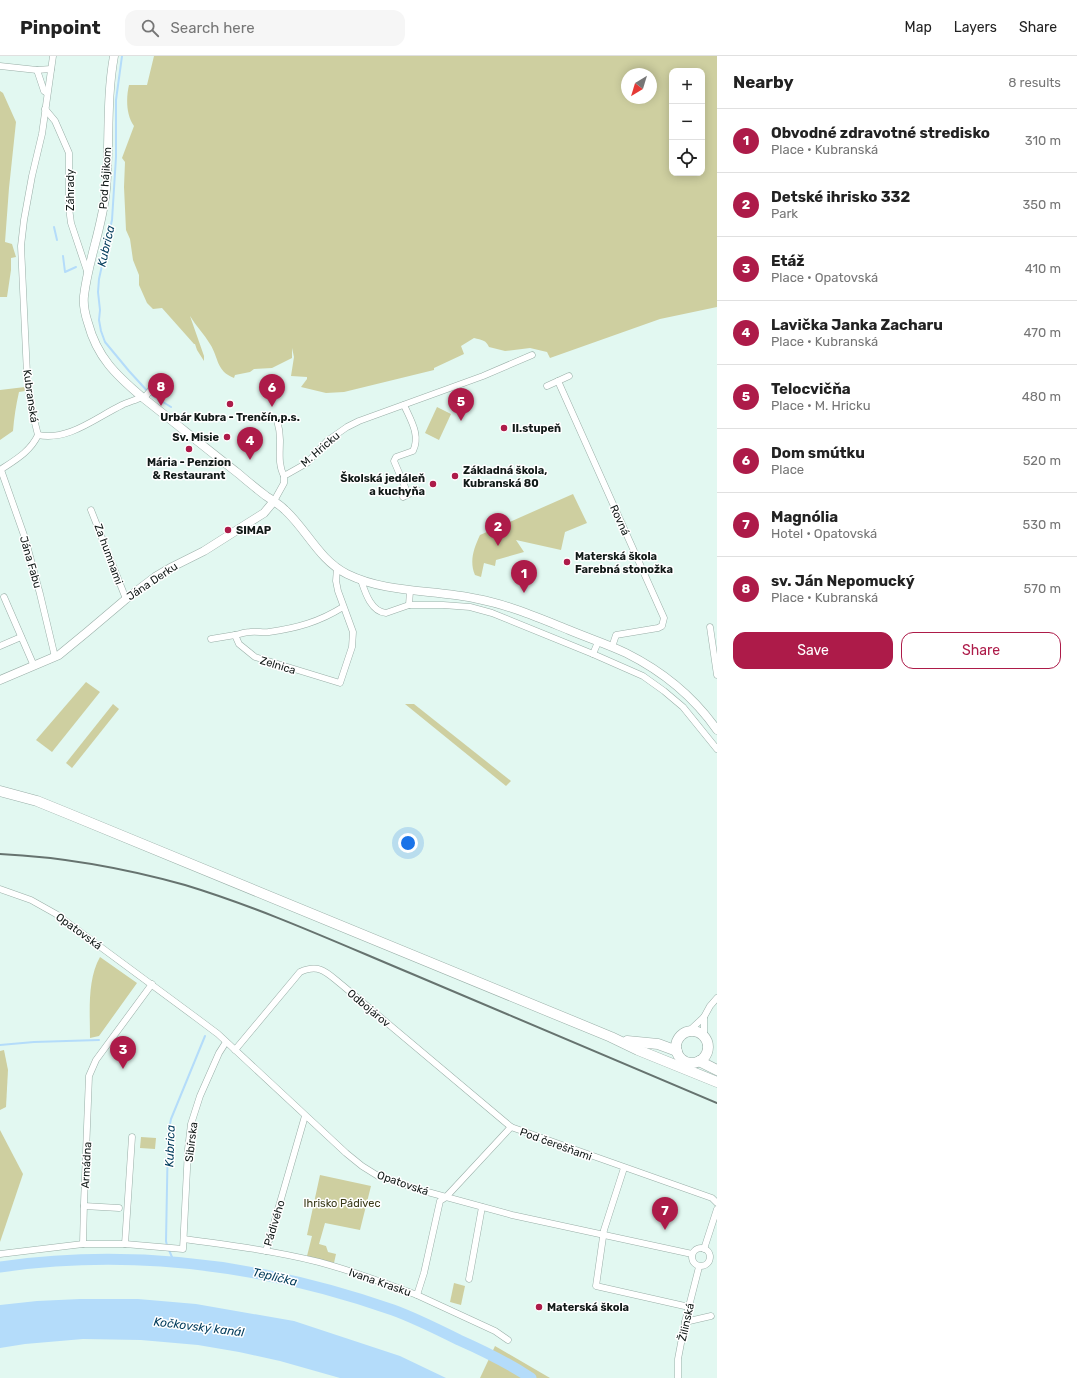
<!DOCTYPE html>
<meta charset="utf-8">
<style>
body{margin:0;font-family:Rubik,sans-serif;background:#f6f6f6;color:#222}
.controls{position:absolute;right:12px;top:12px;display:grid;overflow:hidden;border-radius:8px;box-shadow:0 2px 10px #0003}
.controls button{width:36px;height:36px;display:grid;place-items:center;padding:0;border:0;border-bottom:1px solid #e0e0e0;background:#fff;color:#222;font:20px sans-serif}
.compass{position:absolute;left:621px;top:12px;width:36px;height:36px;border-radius:50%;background:#fff;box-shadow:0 2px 10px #0003;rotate:218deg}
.you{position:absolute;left:408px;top:787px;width:14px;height:14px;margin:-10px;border:3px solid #fff;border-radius:50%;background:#1a73e8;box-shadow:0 0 0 6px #1a73e833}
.badge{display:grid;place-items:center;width:26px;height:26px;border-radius:50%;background:#ad1b49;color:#fff;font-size:13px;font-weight:700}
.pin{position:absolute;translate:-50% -33px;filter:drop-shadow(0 1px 2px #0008)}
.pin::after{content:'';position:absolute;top:21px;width:14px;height:12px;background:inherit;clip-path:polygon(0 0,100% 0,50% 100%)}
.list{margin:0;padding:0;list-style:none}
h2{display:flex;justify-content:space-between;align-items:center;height:52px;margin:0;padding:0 16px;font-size:17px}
h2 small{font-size:13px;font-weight:400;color:#767676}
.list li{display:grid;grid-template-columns:26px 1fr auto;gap:12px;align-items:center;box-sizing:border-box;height:64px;padding:0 16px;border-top:1px solid #e0e0e0}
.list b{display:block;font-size:15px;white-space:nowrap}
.list p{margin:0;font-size:13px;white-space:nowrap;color:#767676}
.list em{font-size:13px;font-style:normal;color:#767676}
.actions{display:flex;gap:8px;padding:12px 16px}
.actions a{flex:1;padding:9px 0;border:1px solid #ad1b49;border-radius:12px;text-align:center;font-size:14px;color:#ad1b49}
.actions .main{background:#ad1b49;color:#fff}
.icon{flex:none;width:22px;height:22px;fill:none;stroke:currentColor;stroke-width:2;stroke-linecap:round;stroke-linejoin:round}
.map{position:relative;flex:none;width:717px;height:1322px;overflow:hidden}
header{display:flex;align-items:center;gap:24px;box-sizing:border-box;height:56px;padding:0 20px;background:#fff;border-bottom:1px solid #e0e0e0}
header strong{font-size:19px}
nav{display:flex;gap:22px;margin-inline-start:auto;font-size:14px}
.search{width:280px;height:36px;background:#f6f6f6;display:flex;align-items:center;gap:10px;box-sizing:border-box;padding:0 14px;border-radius:12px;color:#767676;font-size:15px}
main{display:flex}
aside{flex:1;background:#fff}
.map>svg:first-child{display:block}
.green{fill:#cecfa0;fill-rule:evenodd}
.water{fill:#b4dcfa}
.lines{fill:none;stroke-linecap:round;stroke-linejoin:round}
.stream{stroke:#b4dcfa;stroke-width:2}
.river{stroke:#b4dcfa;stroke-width:11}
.minor-casing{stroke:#99aea7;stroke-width:7}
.tertiary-casing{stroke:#99aea7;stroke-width:9}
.primary-casing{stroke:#99aea7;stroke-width:11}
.minor{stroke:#fff;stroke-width:6}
.tertiary{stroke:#fff;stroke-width:8}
.primary{stroke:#fff;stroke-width:10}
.rail{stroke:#66736f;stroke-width:2}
.poi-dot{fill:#ad1b49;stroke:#fff;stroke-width:1.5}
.labels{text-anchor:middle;stroke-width:3;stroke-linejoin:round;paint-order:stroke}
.street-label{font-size:11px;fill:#121a18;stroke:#fff}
.poi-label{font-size:11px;font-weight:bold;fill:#121a18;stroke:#fff;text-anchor:start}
.park-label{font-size:11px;fill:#383817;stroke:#fff}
.water-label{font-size:12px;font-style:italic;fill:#013b5b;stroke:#fff}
</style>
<header>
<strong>Pinpoint</strong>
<div class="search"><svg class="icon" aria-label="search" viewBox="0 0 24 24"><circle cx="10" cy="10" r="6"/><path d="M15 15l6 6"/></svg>Search here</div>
<nav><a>Map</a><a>Layers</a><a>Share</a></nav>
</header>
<main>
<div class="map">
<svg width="717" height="1322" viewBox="0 0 717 1322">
<rect width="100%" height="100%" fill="#e2f8f1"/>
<!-- green -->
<g class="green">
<path d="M154,0H717V251L660,263L550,302L547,296L530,292L505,295L489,291C486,284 482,284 474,282L461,290L464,298L434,312V314L344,336L326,337L301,331L307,323V321L291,320L294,301L292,292V302L272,312L254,313L250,316L235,319L234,322C216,315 219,302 210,288C204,278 196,270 190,260L204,300V305L197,294L195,288H194L162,252L153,253L147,247L139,229V219L133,204L130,183L126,174L124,131L125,106L122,102L134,70C126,59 126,42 129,29H147ZM672,15H702V117H672ZM627,18H651V42H627Z"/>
<polygon points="0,35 3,37 16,66 9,132 5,186 12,188 16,201 11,202 11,214 7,241 0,241"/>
<path d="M25,331V335L19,336C16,349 14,362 13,375L0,384V334Z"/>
<polygon points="437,351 451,358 439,384 425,377"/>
<path d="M573,438L587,467L565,476L561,494L516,484L524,496L496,504L495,510L484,507L481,521L475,519C469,505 474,492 480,479Z"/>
<polygon points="86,626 100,636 52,696 36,684"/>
<polygon points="113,648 119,653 72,712 66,707"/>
<polygon points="405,648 414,648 511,725 506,730"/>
<path d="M100,901L137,927L99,980L90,982C90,956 87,924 100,901Z"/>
<polygon points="4,994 8,1014 6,1051 0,1054 0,995"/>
<polygon points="0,1074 23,1118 0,1186"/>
<polygon points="141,1081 156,1082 155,1093 140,1092"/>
<polygon points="320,1119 371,1130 360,1174 325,1167 319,1188 326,1190 328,1196 336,1198 334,1207 307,1200 312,1180 307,1179"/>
<polygon points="454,1227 465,1230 461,1249 450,1246"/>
<polygon points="495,1290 550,1322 480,1322"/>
</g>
<!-- water -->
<polygon class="water" points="80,1243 138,1243 196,1248 294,1265 400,1300 446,1322 340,1322 280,1305 239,1296 198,1289 141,1284 83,1283 25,1288 0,1292 0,1249 37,1245"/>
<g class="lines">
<!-- stream -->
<g class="stream">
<polyline points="122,0 116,44 116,101 112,164 99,223 98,236 100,254 99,264 101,275 105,286 129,315 150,338 171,351"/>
<polyline points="54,171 57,184"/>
<polyline points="63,200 65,216 76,211"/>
<polyline points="0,989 34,986 99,984"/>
<polyline points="167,1190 166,1185 168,1078 171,1063 205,980"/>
<polyline points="169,1194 174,1206"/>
</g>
<!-- river -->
<path class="river" d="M0,1211C133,1192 267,1210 393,1254C415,1262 437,1273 459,1284C484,1295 508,1307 531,1322"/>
<defs>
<g id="minor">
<polyline points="0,10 37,14 51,13"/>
<polyline points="37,14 44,35 47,37"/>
<polyline points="45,53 55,65 69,97 69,152 71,167 88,218"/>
<polyline points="558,325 664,562 662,570 658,572 616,579 612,591"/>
<polyline points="547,330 569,320"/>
<polyline points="144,342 150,335 152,331"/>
<path d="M404,349C410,363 421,379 413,395L396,401L394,405L408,438"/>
<path d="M277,364C279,371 280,377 280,384C280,396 278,409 284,420"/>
<polyline points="38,379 31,351 27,318 21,190 24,164 32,120 42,78 53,0"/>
<path d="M38,379C69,385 95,362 122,349C128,346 136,344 142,341"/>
<path d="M0,414C15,404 30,396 38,379"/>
<polyline points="1,414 25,482 40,538 55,601"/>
<polyline points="403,441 417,434"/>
<polyline points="274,445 284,427 284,420 307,407 327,385 347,371 359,365 483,320 532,299"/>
<polyline points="91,454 126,543"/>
<path d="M337,512L336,525L338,535L353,576L352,591L340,627L255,601L239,588L235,579C240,578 245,576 250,576C257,575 263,577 269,576C297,572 319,566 343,551"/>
<path d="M361,524C365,536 371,556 386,557L409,549H443L470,551L492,557L593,598L643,620L664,635L683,651L717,693"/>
<polyline points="4,541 34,610"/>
<polyline points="409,549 410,535"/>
<polyline points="710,571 717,619"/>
<polyline points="211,583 235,579"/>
<polyline points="0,590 21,581"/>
<polyline points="593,598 598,586"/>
<polyline points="0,833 31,844 56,858 198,963 218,978 346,1097 362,1110 378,1120 424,1135 512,1159 692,1198"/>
<polyline points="689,975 704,961 710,950 717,942"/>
<polyline points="704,980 704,961"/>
<path d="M235,994L300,916C320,907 327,917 342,929L511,1071L712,1142L717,1147"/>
<polyline points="624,1112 604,1174 596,1230 689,1251"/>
<polyline points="84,1150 119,1152"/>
<path d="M184,1183C229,1189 275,1195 319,1206C352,1215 385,1227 417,1239L424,1217L440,1145L446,1141L511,1071"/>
<polyline points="83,1188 84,1147 89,1020 96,1004 152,928"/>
<polyline points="125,1188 132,1081"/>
<circle cx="701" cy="1201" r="9"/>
<polyline points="704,1193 717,1153"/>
<polyline points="266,1195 305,1060"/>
<polyline points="0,1198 83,1188 125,1188 183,1193 188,1093 191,1068 200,1040 219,997 226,986"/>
<polyline points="469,1223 482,1151"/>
<polyline points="417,1239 495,1275 508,1284"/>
<polyline points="685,1266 711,1260"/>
<polyline points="678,1322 678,1303 685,1266 699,1211"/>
</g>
<g id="tertiary">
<path d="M114,0C106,44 110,89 106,133C103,170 88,204 84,240C83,249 85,258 88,267C97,301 116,319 142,341C175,367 207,393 239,418C248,426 257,433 266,440C272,444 279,448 285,454C307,474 319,504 347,518C388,538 434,533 478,543C509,549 539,562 569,574C588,582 607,588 626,597C662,615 694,641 717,674"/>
<polyline points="0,624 59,599 87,576 126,543 155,521 172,511 204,495 245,469 264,457 274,445"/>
</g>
<g id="primary">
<polyline points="0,735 37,745 69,758 611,981 638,994 717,1026"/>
<circle cx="692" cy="991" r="16"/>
<polyline points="627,985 658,988 677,995"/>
<polyline points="699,1005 717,1014"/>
</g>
</defs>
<!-- minor casing -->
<use href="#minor" class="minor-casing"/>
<!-- tertiary casing -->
<use href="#tertiary" class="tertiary-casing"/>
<!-- primary casing -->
<use href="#primary" class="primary-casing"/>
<!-- minor -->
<use href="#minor" class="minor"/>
<!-- tertiary -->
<use href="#tertiary" class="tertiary"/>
<!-- primary -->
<use href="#primary" class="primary"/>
<!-- rail -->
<path class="rail" d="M0,798C63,801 124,812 185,829C264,853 340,888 417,920C517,962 617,1004 717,1047"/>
</g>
<!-- markers -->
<g class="poi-dot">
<circle cx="230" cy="348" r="4"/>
<circle cx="504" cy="372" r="4"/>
<circle cx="227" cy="381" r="4"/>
<circle cx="189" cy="393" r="4"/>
<circle cx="455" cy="420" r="4"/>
<circle cx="433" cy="428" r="4"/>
<circle cx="228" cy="474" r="4"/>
<circle cx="567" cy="506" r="4"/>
<circle cx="539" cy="1251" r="4"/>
</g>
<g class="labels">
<!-- street labels -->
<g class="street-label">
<text transform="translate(105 122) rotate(-86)" y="4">Pod hájikom</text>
<text transform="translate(70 134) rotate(-90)" y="4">Záhrady</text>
<text transform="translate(31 340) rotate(82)" y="4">Kubranská</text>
<text transform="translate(320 393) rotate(-41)" y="4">M. Hricku</text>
<text transform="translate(620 464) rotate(66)" y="4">Rovná</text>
<text transform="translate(109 498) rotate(70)" y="4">Za humnami</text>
<text transform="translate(31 506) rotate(74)" y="4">Jána Fabu</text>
<text transform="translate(152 525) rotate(-34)" y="4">Jána Derku</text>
<text transform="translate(278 609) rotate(17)" y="4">Zelnica</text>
<text transform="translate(79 875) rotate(36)" y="4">Opatovská</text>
<text transform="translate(369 952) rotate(40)" y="4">Odbojárov</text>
<text transform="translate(191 1086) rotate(-83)" y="4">Sibírska</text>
<text transform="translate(556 1088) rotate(20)" y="4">Pod čerešňami</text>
<text transform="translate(86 1109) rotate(-87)" y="4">Armádna</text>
<text transform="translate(403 1127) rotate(19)" y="4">Opatovská</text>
<text transform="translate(274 1167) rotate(-73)" y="4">Pádivého</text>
<text transform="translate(380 1226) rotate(19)" y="4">Ivana Krasku</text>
<text transform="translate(686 1266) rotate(-77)" y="4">Žilinská</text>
</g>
<!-- poi labels -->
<g class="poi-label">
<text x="230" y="365" text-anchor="middle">Urbár Kubra - Trenčín,p.s.</text>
<text x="512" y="376">II.stupeň</text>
<text x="219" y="385" text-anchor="end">Sv. Misie</text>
<text x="189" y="410" text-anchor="middle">Mária - Penzion<tspan x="189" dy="13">&amp; Restaurant</tspan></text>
<text x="463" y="418">Základná škola,<tspan x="463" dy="13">Kubranská 80</tspan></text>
<text x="425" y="426" text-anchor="end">Školská jedáleň<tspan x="425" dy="13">a kuchyňa</tspan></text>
<text x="236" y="478">SIMAP</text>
<text x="575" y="504">Materská škola<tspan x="575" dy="13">Farebná stonožka</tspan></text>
<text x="547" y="1255">Materská škola</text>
</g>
<!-- park labels -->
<g class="park-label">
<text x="342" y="1151">Ihrisko Pádivec</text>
</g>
<!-- water labels -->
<g class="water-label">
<text transform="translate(106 190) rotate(-77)" y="4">Kubrica</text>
<text transform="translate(170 1090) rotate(-88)" y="4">Kubrica</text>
<text transform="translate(275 1221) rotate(13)" y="4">Teplička</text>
<text transform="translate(199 1271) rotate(7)" y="4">Kočkovský kanál</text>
</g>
</g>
</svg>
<div class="controls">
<button>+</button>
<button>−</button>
<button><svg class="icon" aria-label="locate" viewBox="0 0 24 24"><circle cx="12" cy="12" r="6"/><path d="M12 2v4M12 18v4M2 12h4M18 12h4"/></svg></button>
</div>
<svg class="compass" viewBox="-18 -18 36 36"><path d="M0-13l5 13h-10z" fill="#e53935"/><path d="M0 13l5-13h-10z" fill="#767676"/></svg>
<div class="you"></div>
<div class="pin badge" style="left:524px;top:537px">1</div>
<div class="pin badge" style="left:498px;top:490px">2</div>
<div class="pin badge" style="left:123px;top:1013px">3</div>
<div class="pin badge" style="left:250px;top:404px">4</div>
<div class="pin badge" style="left:461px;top:365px">5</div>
<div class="pin badge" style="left:272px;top:351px">6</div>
<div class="pin badge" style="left:665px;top:1174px">7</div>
<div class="pin badge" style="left:161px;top:350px">8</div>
</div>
<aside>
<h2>Nearby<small>8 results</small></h2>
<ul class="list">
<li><span class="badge">1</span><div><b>Obvodné zdravotné stredisko</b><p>Place · Kubranská</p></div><em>310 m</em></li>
<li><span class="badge">2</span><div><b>Detské ihrisko 332</b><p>Park</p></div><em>350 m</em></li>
<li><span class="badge">3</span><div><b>Etáž</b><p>Place · Opatovská</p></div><em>410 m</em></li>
<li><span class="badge">4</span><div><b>Lavička Janka Zacharu</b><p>Place · Kubranská</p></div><em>470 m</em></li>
<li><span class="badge">5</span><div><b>Telocvičňa</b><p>Place · M. Hricku</p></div><em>480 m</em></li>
<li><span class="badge">6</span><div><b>Dom smútku</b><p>Place</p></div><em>520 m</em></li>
<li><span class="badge">7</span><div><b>Magnólia</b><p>Hotel · Opatovská</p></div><em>530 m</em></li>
<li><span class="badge">8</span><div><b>sv. Ján Nepomucký</b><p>Place · Kubranská</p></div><em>570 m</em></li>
</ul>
<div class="actions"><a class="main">Save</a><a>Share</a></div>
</aside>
</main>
